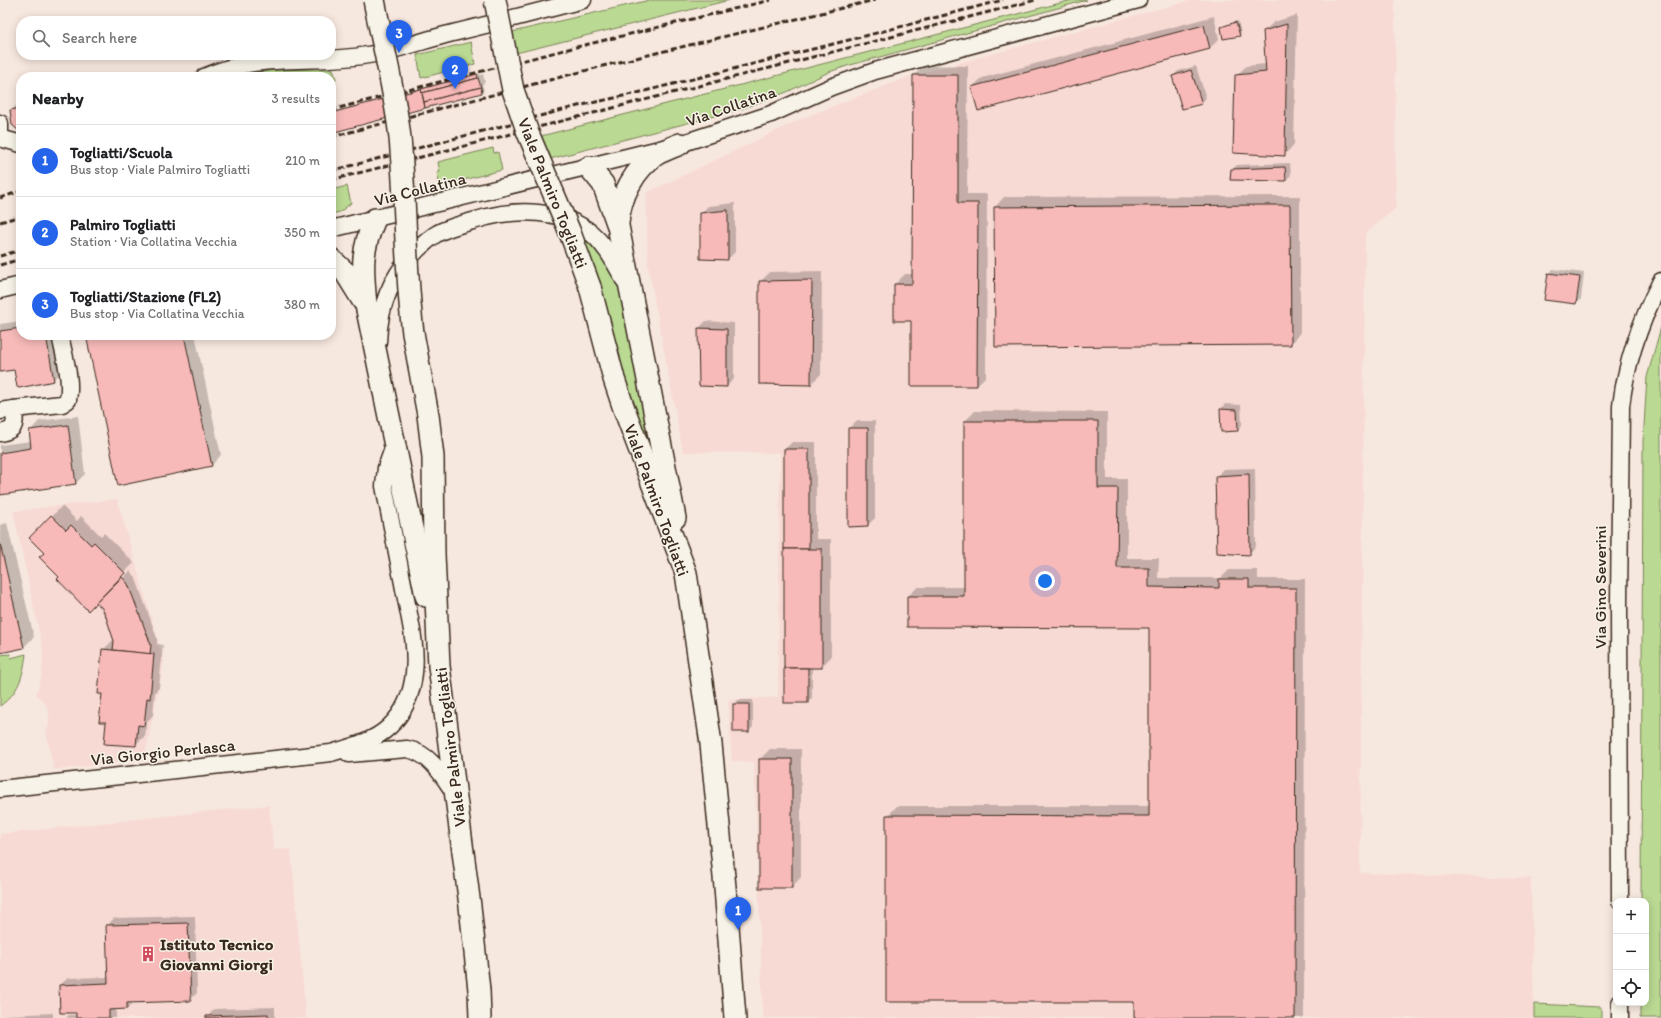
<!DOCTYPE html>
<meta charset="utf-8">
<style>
body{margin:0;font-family:Itim,sans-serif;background:#f2f2f2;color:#202124}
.controls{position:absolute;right:12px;bottom:12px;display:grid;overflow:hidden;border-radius:8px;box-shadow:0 2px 10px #0003}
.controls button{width:36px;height:36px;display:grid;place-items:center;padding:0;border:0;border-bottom:1px solid #e0e0e0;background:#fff;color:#202124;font:20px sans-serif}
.you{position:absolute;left:1045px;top:581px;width:14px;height:14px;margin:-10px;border:3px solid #fff;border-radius:50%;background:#1a73e8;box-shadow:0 0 0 6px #1a73e833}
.badge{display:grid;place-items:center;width:26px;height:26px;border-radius:50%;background:#2563eb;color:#fff;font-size:13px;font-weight:700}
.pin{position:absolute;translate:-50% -33px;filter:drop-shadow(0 1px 2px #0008)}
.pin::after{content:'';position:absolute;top:21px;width:14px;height:12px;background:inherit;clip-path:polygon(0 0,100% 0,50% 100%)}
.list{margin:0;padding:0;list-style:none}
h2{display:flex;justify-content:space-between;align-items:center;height:52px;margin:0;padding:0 16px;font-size:17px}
h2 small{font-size:13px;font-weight:400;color:#757577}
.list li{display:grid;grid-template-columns:26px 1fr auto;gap:12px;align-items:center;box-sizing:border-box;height:72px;padding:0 16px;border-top:1px solid #e0e0e0}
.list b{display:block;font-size:15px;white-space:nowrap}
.list p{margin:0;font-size:13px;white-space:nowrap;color:#757577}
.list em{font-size:13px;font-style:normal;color:#757577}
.icon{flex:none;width:22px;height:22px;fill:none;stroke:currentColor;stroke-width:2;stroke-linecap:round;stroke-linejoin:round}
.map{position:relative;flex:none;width:1661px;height:1018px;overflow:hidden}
.search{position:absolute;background:#fff;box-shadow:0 2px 10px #0003;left:16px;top:16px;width:320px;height:44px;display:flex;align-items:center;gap:10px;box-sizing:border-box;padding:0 14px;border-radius:16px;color:#757577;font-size:15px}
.panel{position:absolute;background:#fff;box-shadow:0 2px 10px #0003;left:16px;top:72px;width:320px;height:268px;border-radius:16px}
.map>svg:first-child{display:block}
.built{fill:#f7dad4}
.green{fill:#bad992;stroke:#7a8258}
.shadow{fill:#0003}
.building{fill:#f7bab9;stroke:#3b2a1e}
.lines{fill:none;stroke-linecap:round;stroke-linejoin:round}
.minor-casing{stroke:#3b2a1e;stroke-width:19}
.major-casing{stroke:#3b2a1e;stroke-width:24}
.minor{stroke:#f7f3e8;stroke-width:16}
.major{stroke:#f7f3e8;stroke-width:21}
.rail{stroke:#3b2a1e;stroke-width:3;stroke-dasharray:6 3;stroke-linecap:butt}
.major-bridge-casing{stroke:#3b2a1e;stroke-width:24;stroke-linecap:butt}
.major-bridge{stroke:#f7f3e8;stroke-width:21}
.labels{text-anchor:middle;stroke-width:3;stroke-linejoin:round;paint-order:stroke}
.street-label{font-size:17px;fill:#3b2a1e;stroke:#f7f3e8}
.poi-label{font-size:17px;font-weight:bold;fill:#3b2a1e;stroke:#f7f3e8;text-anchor:start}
</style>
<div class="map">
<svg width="1661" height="1018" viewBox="0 0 1661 1018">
<rect width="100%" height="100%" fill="#f7e8df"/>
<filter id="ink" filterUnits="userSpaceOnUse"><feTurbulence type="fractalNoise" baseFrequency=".025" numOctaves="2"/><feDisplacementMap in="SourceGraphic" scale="8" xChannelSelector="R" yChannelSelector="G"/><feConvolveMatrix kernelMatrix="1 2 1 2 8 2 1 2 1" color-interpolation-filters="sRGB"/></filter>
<g filter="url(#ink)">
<!-- built -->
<g class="built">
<polygon points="1192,0 1395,0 1396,208 1365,234 1360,873 1531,878 1534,1018 763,1018 754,762 732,761 728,700 778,697 780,453 683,452 648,266 646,193 805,117 913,75"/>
<polygon points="117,499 164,662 144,760 54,770 46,733 49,724 49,713 45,703 36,694 42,675 43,650 13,511"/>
<polygon points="269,805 274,850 291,849 306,1018 0,1018 0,834"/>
</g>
<!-- green -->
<g class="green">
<polygon points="650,0 730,0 516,53 512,32"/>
<polygon points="1072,0 1087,0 847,66 829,72 787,92 741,109 550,159 541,136"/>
<polygon points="471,42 475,64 421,78 417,55"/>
<polygon points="312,69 333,69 336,79 331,81 333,99 331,100 331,77 233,77 274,70"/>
<polygon points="493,148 494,153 498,152 502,170 440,186 437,173 440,172 438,162"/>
<polygon points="347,186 351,203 340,212 331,214 331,190"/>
<polygon points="580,231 612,267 620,287 656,465 629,401"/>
<polygon points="1661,327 1661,1018 1640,1018 1640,1003 1646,1003 1646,901 1641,901 1643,442 1647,377"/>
<path d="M10,654L11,658L26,654C23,677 19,692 0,706V655Z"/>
<polygon points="1534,1004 1601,1007 1601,1018 1534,1018"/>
</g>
<!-- shadow -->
<g class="shadow">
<polygon points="1297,15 1294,145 1284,155 1236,76 1246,66 1266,64 1264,31 1274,22"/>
<polygon points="1214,16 1219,39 1209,49 972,87 982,78"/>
<polygon points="1238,21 1241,33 1239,35 1222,28"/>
<polygon points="924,65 968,66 967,194 987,194 986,376 977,385 912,320 895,284 905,274 913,274 914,75"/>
<polygon points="1196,66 1206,98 1201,103 1173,76 1178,71"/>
<polygon points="479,73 480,75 483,74 485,82 482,85 484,90 482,92 331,132 331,112"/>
<polygon points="21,101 21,130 11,111"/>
<polygon points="1290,163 1291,175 1286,180 1231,179 1232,170 1237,165"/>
<polygon points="1300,196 1300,334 1291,344 995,207 1004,197"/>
<polygon points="735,203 735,252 728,259 701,213 708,206"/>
<polygon points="1553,269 1584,273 1581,299 1576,303 1549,274"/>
<polygon points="822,271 821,374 811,384 760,282 770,272"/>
<polygon points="21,321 21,335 57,335 63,370 53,380 14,369 0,371 0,324"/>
<polygon points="706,321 734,323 734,379 727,386 699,328"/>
<polygon points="87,335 195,335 221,455 212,465"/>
<polygon points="1225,404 1241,405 1242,425 1238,430 1221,409"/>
<polygon points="975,411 1107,412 1107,479 1127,479 1127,558 1159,558 1158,578 1221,578 1229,570 1258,570 1258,579 1305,579 1304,1018 1135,1018 1135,1001 887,816 897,806 1150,806 1150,627 908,596 918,587 965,587 965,421"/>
<polygon points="78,416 85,474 76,483 0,494 0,445 31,441 30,431 39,421"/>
<polygon points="856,421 875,421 875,518 868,525 849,526 849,428"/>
<polygon points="792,442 816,442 816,539 831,539 831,657 821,667 812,667 812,698 808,702 785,449"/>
<polygon points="1255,468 1256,546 1249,554 1216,477 1223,469"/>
<polygon points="62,506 77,521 81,516 101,536 104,533 134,563 88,609 60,577 45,553 30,538"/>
<polygon points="7,523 34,637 24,647 0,652 0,525"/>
<polygon points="130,571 135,576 157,638 157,644 163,645 159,688 155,692 153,715 147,722 145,736 135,745 107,721 103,693 103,650 113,640 114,640 102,608 97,603"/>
<polygon points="738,700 753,700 753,727 749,731 734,705"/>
<polygon points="770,749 801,749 801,877 792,887 760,887 760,759"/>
<polygon points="195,916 197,993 190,1000 133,1002 127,1008 116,1009 116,1018 66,1018 69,1015 77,1015 77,1012 60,985 68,978 109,977 107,926 114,918"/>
<polygon points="275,1007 275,1018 198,1018 207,1018 214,1009"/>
<polygon points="53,1013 53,1018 3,1018 6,1015"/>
</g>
<!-- building -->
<g class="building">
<polygon points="1236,22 1240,36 1223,39 1221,27"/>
<polygon points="1287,24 1285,156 1233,153 1235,75 1266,72 1263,31"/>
<polygon points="1204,25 1210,49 978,111 971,87"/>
<polygon points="1191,70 1202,104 1182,109 1172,76"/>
<polygon points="477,74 478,78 422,93 421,89"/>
<polygon points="913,75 958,75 958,203 978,203 977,386 911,386 911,321 894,321 894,284 912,284"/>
<polygon points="478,78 481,87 424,102 422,93"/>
<polygon points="481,87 482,93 425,108 424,102"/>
<polygon points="421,89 425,108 331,133 331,113"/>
<polygon points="21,108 21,131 19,131 12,125 10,110"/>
<polygon points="1285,167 1286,181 1230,180 1231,169"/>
<polygon points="1266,205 1290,205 1291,345 995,347 994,207"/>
<polygon points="728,210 728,260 700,259 700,213"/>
<polygon points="1548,273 1580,277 1576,304 1544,300"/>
<polygon points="812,280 811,385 759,384 759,281"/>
<polygon points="21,328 21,335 46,335 54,381 19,388 17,387 14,370 0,372 0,331"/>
<polygon points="698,328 727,329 727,387 699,386"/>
<polygon points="86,335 184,335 212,466 118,486"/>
<polygon points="1220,409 1237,410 1238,431 1221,432"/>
<polygon points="964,421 1098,421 1098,488 1118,488 1117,568 1149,568 1149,587 1219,588 1219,579 1249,579 1249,588 1296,588 1295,1018 1134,1018 1134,1002 886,1002 886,815 1149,816 1149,628 907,627 907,596 964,596"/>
<polygon points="68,425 76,484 0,495 0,453 31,448 29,430"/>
<polygon points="848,428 868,428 868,526 848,527"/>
<rect x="784" y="449" width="25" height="100"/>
<polygon points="1249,474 1250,555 1217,553 1215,476"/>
<polygon points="51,515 66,530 71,525 91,545 94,542 125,573 88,611 57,579 59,577 39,557 44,553 29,538"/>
<polygon points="0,543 24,648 0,653"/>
<rect x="784" y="549" width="38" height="119"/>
<polygon points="122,577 128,584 151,645 150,654 113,650 114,641 106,617 102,608 96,603"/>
<polygon points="102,649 154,654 150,699 147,698 144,726 138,725 136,746 104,744 106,722 99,722 102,694 98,694"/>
<rect x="784" y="668" width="24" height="35"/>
<rect x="733" y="704" width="16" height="28"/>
<rect x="759" y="759" width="33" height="129"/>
<polygon points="188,923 191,1001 127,1003 127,1009 109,1010 109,1018 76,1018 76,1013 60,1013 59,985 108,983 106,925"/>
<polygon points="268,1014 268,1018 206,1018 206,1016"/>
</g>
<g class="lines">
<defs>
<g id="minor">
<path d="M204,77C259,52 311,65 368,55C394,51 419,42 445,35C491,24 537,12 583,0"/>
<polyline points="0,123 0,130"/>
<polyline points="0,138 21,144"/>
<polyline points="331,229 680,144 771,114 831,87 875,71 1138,0"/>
<polyline points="0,290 21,285"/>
<path d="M378,342C379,305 392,274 419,248C425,243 431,237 438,233C453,225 471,222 487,217C519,209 558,210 586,229C604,242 614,261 624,280"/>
<path d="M14,409L62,404L68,400C72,379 64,356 60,335"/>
<path d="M0,411L14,409C15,424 17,430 0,433"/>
<path d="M349,754L407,749C430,753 443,776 455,794"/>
<path d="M0,789L331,753C351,747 373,742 389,727C404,713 412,693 414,673C417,647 410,620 405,594C398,558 391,522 384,486L386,468L395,443"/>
<path d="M1620,901L1619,604L1621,406C1626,363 1641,320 1661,281"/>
<polyline points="1620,1018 1620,1003"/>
</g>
<g id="major">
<polyline points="589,167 603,184 618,226 675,518"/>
<path d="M375,219C360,252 363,270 366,305L426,596"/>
<path d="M618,223C620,197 634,169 657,154C665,150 673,147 680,144"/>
<polyline points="331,259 345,272 363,301"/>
<polyline points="590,287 614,379 623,406 686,573 711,744 725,887 735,1018"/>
<polyline points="413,333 428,415 433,457 434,554 439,666 470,906 479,990 480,1018"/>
</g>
</defs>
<!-- minor casing -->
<use href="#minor" class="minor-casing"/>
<!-- major casing -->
<use href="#major" class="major-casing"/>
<!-- minor -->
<use href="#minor" class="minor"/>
<!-- major -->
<use href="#major" class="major"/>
<!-- rail -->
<g class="rail">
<polyline points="331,110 564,50 771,0"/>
<polyline points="331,137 607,65 875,0"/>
<polyline points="331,171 578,106 637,93 861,37 1003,0"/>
<polyline points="331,180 1036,0"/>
<polyline points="0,198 21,191"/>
<polyline points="0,222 21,216"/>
<polyline points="0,256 21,250"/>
<polyline points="0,265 21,259"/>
</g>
<defs>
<g id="major-bridge">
<path d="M374,0C383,46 395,92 400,138C406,203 405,268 413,333"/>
<polyline points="495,0 513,90 528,133 569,230 590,287"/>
</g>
</defs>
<!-- major-bridge casing -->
<use href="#major-bridge" class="major-bridge-casing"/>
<!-- major-bridge -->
<use href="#major-bridge" class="major-bridge"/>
</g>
</g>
<!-- icons -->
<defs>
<symbol id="building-bare" viewBox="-9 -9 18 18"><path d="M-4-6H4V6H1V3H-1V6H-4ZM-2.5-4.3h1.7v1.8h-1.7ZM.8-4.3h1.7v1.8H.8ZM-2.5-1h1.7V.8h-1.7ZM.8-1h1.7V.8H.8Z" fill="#d1495b" stroke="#f7f3e8" stroke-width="2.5" paint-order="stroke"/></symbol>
</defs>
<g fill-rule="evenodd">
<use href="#building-bare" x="137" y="943" width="22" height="22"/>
</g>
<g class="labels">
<!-- street labels -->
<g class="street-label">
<text transform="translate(731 106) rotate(-19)" y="6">Via Collatina</text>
<text transform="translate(420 189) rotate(-14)" y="6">Via Collatina</text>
<text transform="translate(553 193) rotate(68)" y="6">Viale Palmiro Togliatti</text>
<text transform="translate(657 500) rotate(70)" y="6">Viale Palmiro Togliatti</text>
<text transform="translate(1600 587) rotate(-90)" y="6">Via Gino Severini</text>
<text transform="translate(450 747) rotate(-97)" y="6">Viale Palmiro Togliatti</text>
<text transform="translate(163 752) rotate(-6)" y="6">Via Giorgio Perlasca</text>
</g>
<!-- poi labels -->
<g class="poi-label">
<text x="160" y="950">Istituto Tecnico<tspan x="160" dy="20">Giovanni Giorgi</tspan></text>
</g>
</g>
</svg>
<div class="controls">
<button>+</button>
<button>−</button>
<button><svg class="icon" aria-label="locate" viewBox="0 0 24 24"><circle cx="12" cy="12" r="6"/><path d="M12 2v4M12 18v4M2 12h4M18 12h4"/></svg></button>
</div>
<div class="you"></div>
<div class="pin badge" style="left:738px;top:930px">1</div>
<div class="pin badge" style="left:455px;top:89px">2</div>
<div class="pin badge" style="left:399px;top:53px">3</div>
<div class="search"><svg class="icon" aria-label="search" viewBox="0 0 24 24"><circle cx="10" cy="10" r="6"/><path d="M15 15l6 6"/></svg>Search here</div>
<section class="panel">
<h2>Nearby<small>3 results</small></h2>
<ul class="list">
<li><span class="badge">1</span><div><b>Togliatti/Scuola</b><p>Bus stop · Viale Palmiro Togliatti</p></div><em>210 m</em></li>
<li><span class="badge">2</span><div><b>Palmiro Togliatti</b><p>Station · Via Collatina Vecchia</p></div><em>350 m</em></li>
<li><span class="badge">3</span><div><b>Togliatti/Stazione (FL2)</b><p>Bus stop · Via Collatina Vecchia</p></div><em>380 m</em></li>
</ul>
</section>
</div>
